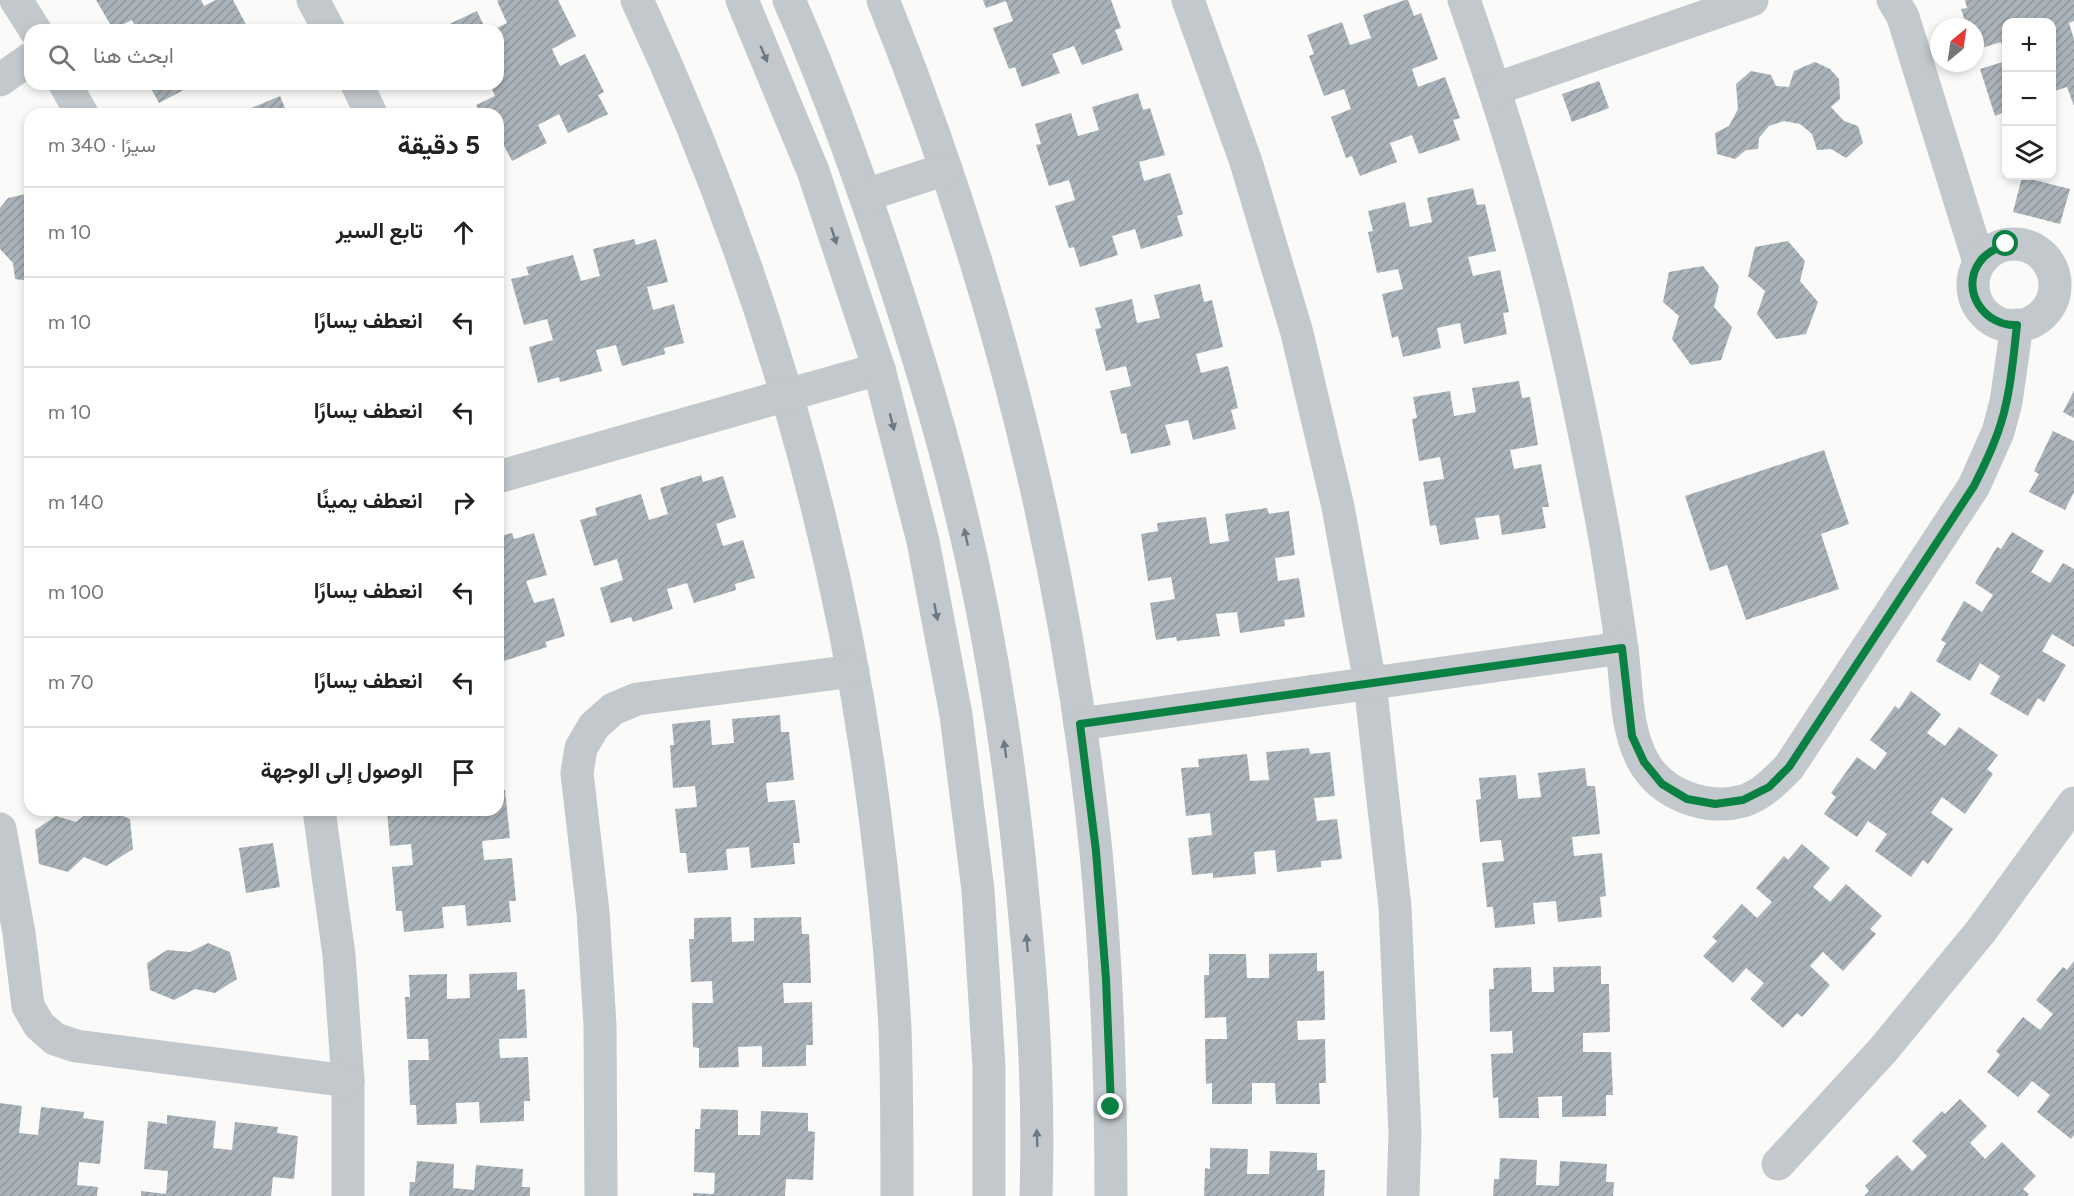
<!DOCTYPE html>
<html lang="ar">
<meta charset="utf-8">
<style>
body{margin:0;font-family:Figtree,Vazirmatn,sans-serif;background:#f6f6f6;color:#222;direction:rtl}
.controls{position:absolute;right:18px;top:18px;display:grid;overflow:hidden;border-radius:12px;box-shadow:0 3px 9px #0003}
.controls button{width:54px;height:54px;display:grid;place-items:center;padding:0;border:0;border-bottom:2px solid #e0e0e0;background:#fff;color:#222;font:30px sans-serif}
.compass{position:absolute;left:1930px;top:18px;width:54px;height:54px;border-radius:50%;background:#fff;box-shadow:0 3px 9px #0003;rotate:29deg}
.stop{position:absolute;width:18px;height:18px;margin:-14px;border:4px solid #0b8043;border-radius:50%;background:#fff}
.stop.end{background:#0b8043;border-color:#fff;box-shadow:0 2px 6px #0008}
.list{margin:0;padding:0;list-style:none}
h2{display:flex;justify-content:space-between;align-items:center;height:78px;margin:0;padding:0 24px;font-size:26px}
h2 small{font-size:20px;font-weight:400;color:#767676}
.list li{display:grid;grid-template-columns:39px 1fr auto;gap:18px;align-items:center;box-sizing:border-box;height:90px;padding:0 24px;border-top:2px solid #e0e0e0}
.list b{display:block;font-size:22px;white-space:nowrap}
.list em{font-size:20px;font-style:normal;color:#767676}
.icon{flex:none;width:33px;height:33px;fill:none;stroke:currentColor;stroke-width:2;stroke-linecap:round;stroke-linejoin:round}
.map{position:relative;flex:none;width:2074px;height:1196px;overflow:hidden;direction:ltr}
.search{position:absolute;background:#fff;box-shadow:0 3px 9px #0003;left:24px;top:24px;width:480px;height:66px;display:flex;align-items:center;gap:15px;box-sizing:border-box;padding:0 21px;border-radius:18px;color:#767676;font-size:22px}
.panel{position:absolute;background:#fff;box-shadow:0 3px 9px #0003;left:24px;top:108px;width:480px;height:708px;border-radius:18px;direction:rtl}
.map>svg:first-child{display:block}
.building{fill:url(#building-hatch)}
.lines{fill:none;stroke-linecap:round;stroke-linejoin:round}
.minor{stroke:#c3c8cc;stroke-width:33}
.tertiary{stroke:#c3c8cc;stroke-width:33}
.oneway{fill:#6a7a87}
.route{stroke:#0b8043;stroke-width:8}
</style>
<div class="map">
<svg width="2074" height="1196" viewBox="0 0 2074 1196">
<defs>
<pattern id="building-hatch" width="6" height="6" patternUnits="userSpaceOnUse" patternTransform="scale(1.5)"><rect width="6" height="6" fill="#aab3b9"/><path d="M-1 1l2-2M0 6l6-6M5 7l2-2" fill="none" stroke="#8e969c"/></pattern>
</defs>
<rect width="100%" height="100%" fill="#fafaf8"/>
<!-- building -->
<g class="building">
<polygon points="96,0 201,0 204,6 216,0 233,0 249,30 137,30 132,20 113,29"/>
<polygon points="499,0 558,0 576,36 552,49 560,66 585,54 604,92 598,95 608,114 568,133 559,114 538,125 547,143 512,161 502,142 498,145 498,114 481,114 476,105 495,96 490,84 498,84 498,30 493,30 507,23 497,1"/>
<polygon points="983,0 1111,0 1121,28 1115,30 1123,50 1082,65 1074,46 1052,54 1060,73 1022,87 1015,67 1009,69 993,28 1013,21 1006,1 986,8"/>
<polygon points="1405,0 1408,0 1414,16 1421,13 1438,59 1412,69 1418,87 1445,77 1460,118 1453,120 1460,140 1419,154 1412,135 1390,143 1397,162 1360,176 1352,156 1346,158 1331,117 1351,109 1344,89 1324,96 1309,56 1314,54 1307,35 1342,22 1350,45 1371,38 1363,15"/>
<polygon points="1965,0 2074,0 2074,21 2069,23 2074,39 2074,106 2067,87 2052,92 2052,22 2006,22 2006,59 2001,42 1975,50 1975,27 1967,27 1961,9 1967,8"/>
<polygon points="477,11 486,30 444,30 443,27"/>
<polygon points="2006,61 2006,126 2002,113 1995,116 1980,69"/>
<polygon points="1815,62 1830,69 1839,79 1840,99 1831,107 1844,121 1858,126 1863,143 1846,158 1831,149 1817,150 1812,134 1800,124 1784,121 1769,126 1759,138 1758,149 1746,150 1735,159 1717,154 1715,133 1729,126 1738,109 1736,84 1751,71 1771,75 1776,86 1789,87 1794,71"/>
<polygon points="1599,81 1609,108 1572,122 1562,94"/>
<polygon points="142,84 195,84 159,103 149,85 144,87"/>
<polygon points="1138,93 1143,110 1150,108 1165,155 1139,162 1144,181 1170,173 1183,214 1177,216 1183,236 1141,249 1135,229 1112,236 1118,255 1080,267 1074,247 1069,248 1055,206 1075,200 1069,180 1049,186 1036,145 1041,144 1035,124 1071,113 1078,136 1099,130 1092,107"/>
<polygon points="280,96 287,113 294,110 296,114 237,114"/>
<polygon points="2022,177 2070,189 2060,224 2013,212"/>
<polygon points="1473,188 1477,205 1485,204 1496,251 1468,257 1473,276 1500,270 1509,312 1503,313 1507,334 1464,344 1460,323 1437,328 1441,348 1403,357 1398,336 1392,338 1382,294 1403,289 1398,269 1377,273 1368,232 1373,231 1368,211 1405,202 1410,227 1432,222 1427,198"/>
<polygon points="30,193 30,281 15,279 13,263 0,249 0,208 8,198"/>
<polygon points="634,239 636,245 656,239 668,282 647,287 653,310 674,304 684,343 664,348 665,354 622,366 616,345 596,350 602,371 560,382 559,377 538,383 529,347 553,340 547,319 524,325 511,279 529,275 526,267 573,255 581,281 600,276 593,249"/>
<polygon points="1788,241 1805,261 1800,281 1818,302 1806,334 1776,339 1757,314 1765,291 1748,276 1755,247"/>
<polygon points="1703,266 1719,286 1714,307 1732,327 1721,360 1691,365 1672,339 1679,316 1663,302 1669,272"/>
<polygon points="1200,284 1204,302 1212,300 1223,347 1196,354 1201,373 1228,366 1238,408 1231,410 1236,429 1193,440 1188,420 1165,425 1171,445 1131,454 1126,433 1121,434 1110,391 1131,386 1126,366 1106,371 1095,329 1101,328 1095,308 1132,299 1137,323 1160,318 1154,295"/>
<polygon points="1519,381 1522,398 1530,397 1538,445 1510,450 1514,469 1541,464 1549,507 1542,507 1546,528 1502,535 1499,515 1475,518 1479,539 1440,545 1436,525 1430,526 1423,482 1444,479 1440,457 1419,461 1412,419 1417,418 1413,397 1450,391 1454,416 1476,412 1472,388"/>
<polygon points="2074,391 2074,418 2063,412"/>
<polygon points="2053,431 2074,441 2074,492 2065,510 2029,492 2039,474 2034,471"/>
<polygon points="1824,450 1849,524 1821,534 1839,589 1746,620 1727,565 1710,571 1685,496"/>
<polygon points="701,475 703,482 723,476 736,517 716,524 723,546 743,540 755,578 735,584 736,590 694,603 687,583 667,589 673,609 633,622 631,617 611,623 600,588 623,580 617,559 594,566 580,520 597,515 595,508 641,494 649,520 668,514 660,488"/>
<polygon points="1267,508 1269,514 1289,511 1295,555 1275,558 1278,581 1299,578 1305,617 1284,620 1285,626 1240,633 1237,612 1216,614 1220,636 1177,641 1176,637 1156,640 1150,603 1175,599 1171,577 1148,581 1141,534 1158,531 1157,523 1206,517 1210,544 1229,541 1225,514"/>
<polygon points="2012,532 2044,551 2031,572 2050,583 2063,563 2074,569 2074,647 2052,634 2042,651 2066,665 2044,702 2038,698 2028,716 1990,694 2000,676 1980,663 1970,681 1936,661 1946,643 1941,640 1964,601 1982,612 1993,595 1975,583 1997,547 2001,549"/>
<polygon points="512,533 514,539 534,533 547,575 526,581 534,603 554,598 565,636 545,642 547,647 504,661 498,640 498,537"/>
<polygon points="1911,691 1941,714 1927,733 1945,746 1959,727 1998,755 1987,769 1993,774 1965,814 1942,797 1931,813 1953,829 1928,864 1923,860 1911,877 1875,851 1887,834 1868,821 1857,837 1824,814 1836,797 1831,793 1857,757 1875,770 1887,753 1870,740 1895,706 1899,709"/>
<polygon points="780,715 781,732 789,732 794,780 766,783 768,802 795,800 800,843 793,843 795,864 751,868 749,847 726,849 728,870 688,873 686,853 680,853 675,809 697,807 695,786 673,788 670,745 674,745 672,724 710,720 712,745 734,743 732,719"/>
<polygon points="1309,748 1310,754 1330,752 1335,796 1314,798 1317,821 1337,819 1342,859 1321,861 1321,867 1277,872 1275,850 1254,852 1256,874 1213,878 1213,873 1192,875 1188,838 1212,835 1210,813 1186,816 1181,768 1199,767 1198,759 1247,754 1250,781 1269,780 1266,752"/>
<polygon points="1585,768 1587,786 1595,786 1600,834 1572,837 1574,856 1602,853 1606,896 1600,897 1602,917 1558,922 1556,901 1533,903 1535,924 1495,928 1493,907 1487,907 1482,863 1504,861 1501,840 1480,842 1476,800 1481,799 1479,778 1516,775 1518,799 1541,797 1538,773"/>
<polygon points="498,790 505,790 510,838 482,841 484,860 512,858 516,901 509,901 511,922 467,926 465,905 442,907 444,928 404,932 402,911 396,911 392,867 413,865 411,844 390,846 387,810 498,810"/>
<polygon points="91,810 109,810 130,819 133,849 106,866 84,857 68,872 39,864 35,830 56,816 76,822"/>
<polygon points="273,843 280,887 246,893 239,848"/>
<polygon points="1802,844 1830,868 1813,887 1830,902 1846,884 1882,916 1870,929 1876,934 1843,971 1823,952 1810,966 1830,985 1802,1017 1797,1013 1783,1028 1750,999 1764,983 1746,968 1733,983 1703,956 1717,941 1712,937 1742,904 1757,918 1772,902 1756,888 1784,856 1788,860"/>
<polygon points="731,917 732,942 754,941 754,918 801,917 802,934 809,934 811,983 783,983 784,1003 812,1002 813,1045 806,1045 806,1066 762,1067 762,1046 738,1047 739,1067 699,1068 699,1048 693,1047 692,1003 713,1003 712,981 691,982 689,939 694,939 694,918"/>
<polygon points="208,943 230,952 237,979 215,993 195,989 174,1000 150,990 147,963 167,950 190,952"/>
<polygon points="1317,953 1317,971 1324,971 1325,1020 1297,1021 1298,1040 1325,1039 1326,1083 1319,1083 1320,1104 1276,1104 1275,1083 1252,1083 1252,1104 1212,1104 1212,1083 1206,1084 1205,1039 1227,1039 1226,1017 1205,1018 1204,975 1209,975 1209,954 1246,954 1247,978 1269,978 1269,954"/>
<polygon points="2074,961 2074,1135 2071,1139 2037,1112 2050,1095 2032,1081 2018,1097 1987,1072 2000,1055 1996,1051 2023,1017 2040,1030 2053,1014 2036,1000 2063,967 2067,970"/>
<polygon points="1601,966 1601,984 1609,984 1610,1032 1583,1033 1583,1052 1611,1052 1613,1095 1606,1095 1606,1116 1562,1117 1562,1096 1538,1097 1539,1118 1499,1118 1498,1097 1493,1098 1491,1054 1513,1053 1512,1031 1490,1032 1489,989 1494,989 1493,968 1531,967 1532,992 1554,992 1553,967"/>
<polygon points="517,972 517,990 525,989 527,1038 499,1039 500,1058 528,1057 530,1101 524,1101 524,1121 480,1123 479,1102 456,1103 457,1124 417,1125 416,1105 410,1105 408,1060 429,1060 428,1039 407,1039 405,997 410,997 409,975 447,974 447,999 470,998 469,974"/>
<polygon points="1960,1099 1987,1126 1970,1143 1985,1159 2002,1142 2036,1176 2023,1189 2029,1194 2027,1196 1864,1196 1869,1191 1865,1186 1897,1155 1912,1171 1927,1156 1912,1141 1942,1111 1945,1114"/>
<polygon points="0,1103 22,1106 19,1133 38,1135 41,1107 84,1112 83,1118 104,1121 100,1164 79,1162 77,1185 98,1187 97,1196 0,1196"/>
<polygon points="701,1109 738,1110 738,1135 760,1135 761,1111 808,1113 808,1131 815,1132 813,1180 786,1179 785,1196 693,1196 693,1193 714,1194 715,1173 694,1172 695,1129 700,1129"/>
<polygon points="167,1115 216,1121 213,1148 232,1150 235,1122 278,1127 277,1133 298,1136 294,1179 273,1177 271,1196 141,1196 141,1191 166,1194 168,1171 144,1169 148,1121 167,1124"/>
<polygon points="1210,1148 1248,1149 1247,1174 1269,1174 1270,1151 1317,1153 1317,1170 1325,1170 1324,1196 1204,1196 1205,1168 1210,1169"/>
<polygon points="1500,1158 1537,1160 1536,1185 1559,1186 1560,1161 1607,1164 1606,1182 1614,1182 1613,1196 1493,1196 1494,1179 1499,1179"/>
<polygon points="417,1161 454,1164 453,1188 474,1190 476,1165 523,1169 522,1187 530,1187 530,1196 409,1196 410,1182 415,1182"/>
</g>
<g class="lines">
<!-- minor -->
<g class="minor">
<polyline points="16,0 35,30"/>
<polyline points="313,0 329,30"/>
<path d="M637,0C762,268 846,555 879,849C886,908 892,969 895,1029C897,1084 897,1140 897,1196"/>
<path d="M883,0C993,272 1066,560 1096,852C1107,966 1111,1081 1111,1196"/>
<polyline points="1188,0 1246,162 1297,333 1338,507 1370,683 1395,907 1405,1133 1403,1196"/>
<path d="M1464,0C1490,74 1514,149 1535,225C1561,316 1580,409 1598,501C1608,550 1615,600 1622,649C1627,685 1625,728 1643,761C1662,795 1706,811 1743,801C1762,795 1776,780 1789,767L1974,486L1998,432L2006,402L2017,325"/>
<polyline points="1893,0 1903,17 1979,262"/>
<polyline points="0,80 30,59"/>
<polyline points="65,84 82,114"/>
<polyline points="357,84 371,114"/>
<polyline points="1495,89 1752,0"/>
<circle cx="2014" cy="285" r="41"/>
<polyline points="498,477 879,369"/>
<polyline points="1080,724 1622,648"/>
<polyline points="319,810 339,955 348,1081 348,1196"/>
<polyline points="0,829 19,933 28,1006 39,1025 55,1039 76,1046 348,1081"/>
<polyline points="1778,1164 1883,1050 1981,931 2074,803"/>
<polyline points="601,1196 600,1025 593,912 577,773 581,748 594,726 613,709 637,699 853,671"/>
</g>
<!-- tertiary -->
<g class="tertiary">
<polyline points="742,0 813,171 879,369 923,541 956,715 978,890 989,1067 989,1196"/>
<path d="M789,0C825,81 855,165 883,248C912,335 939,421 960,509C993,643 1013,781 1025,918C1034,1010 1039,1104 1036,1196"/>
<polyline points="866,195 946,169"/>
</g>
</g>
<!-- one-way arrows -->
<defs><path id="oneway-solid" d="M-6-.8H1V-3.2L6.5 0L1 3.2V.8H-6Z" transform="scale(1.5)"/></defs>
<g class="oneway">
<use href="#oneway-solid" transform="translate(764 54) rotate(67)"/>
<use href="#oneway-solid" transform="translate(834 236) rotate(72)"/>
<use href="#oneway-solid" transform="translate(892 422) rotate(76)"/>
<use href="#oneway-solid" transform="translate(966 537) rotate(-102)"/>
<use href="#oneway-solid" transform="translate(936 612) rotate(79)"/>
<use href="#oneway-solid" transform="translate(1005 749) rotate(-98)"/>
<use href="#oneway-solid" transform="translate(1027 943) rotate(-95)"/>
<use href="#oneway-solid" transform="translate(1037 1138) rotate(-92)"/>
</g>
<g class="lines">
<!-- route -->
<path class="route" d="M1111,1107L1106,979L1096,851L1080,724L1622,648L1632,736L1644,762L1662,784L1687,799L1715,804L1743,800L1769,787L1789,767L1974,486C1987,460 2000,433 2006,404C2012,378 2014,351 2017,325C1985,327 1960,291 1979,263C1985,253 1996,249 2006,244"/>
</g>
</svg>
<div class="controls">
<button>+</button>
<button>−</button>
<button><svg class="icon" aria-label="layers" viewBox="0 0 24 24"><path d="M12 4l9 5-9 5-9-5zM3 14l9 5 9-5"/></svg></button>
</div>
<svg class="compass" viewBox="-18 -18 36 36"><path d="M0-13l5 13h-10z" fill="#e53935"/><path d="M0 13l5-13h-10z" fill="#767676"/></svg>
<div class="stop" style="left:2006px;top:244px"></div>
<div class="stop end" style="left:1111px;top:1107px"></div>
<div class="search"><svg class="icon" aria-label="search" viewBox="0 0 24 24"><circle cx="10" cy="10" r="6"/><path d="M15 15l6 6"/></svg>ابحث هنا</div>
<section class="panel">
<h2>5 دقيقة<small>سيرًا · 340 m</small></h2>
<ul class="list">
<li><svg class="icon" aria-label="ahead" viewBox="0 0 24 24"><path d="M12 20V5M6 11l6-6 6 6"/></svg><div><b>تابع السير</b></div><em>10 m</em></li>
<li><svg class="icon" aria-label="left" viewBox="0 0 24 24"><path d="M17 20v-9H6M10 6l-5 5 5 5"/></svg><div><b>انعطف يسارًا</b></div><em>10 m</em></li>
<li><svg class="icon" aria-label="left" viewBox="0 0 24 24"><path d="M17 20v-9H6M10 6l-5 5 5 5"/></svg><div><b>انعطف يسارًا</b></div><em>10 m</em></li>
<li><svg class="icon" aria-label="right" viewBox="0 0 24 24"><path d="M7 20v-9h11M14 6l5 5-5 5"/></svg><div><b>انعطف يمينًا</b></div><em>140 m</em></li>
<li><svg class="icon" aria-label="left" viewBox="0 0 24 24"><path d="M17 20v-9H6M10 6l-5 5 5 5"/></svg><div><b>انعطف يسارًا</b></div><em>100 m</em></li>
<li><svg class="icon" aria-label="left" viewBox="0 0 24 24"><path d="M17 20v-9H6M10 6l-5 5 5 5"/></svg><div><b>انعطف يسارًا</b></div><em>70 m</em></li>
<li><svg class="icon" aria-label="arrive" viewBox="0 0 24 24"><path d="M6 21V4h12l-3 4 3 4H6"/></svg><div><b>الوصول إلى الوجهة</b></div></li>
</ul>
</section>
</div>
